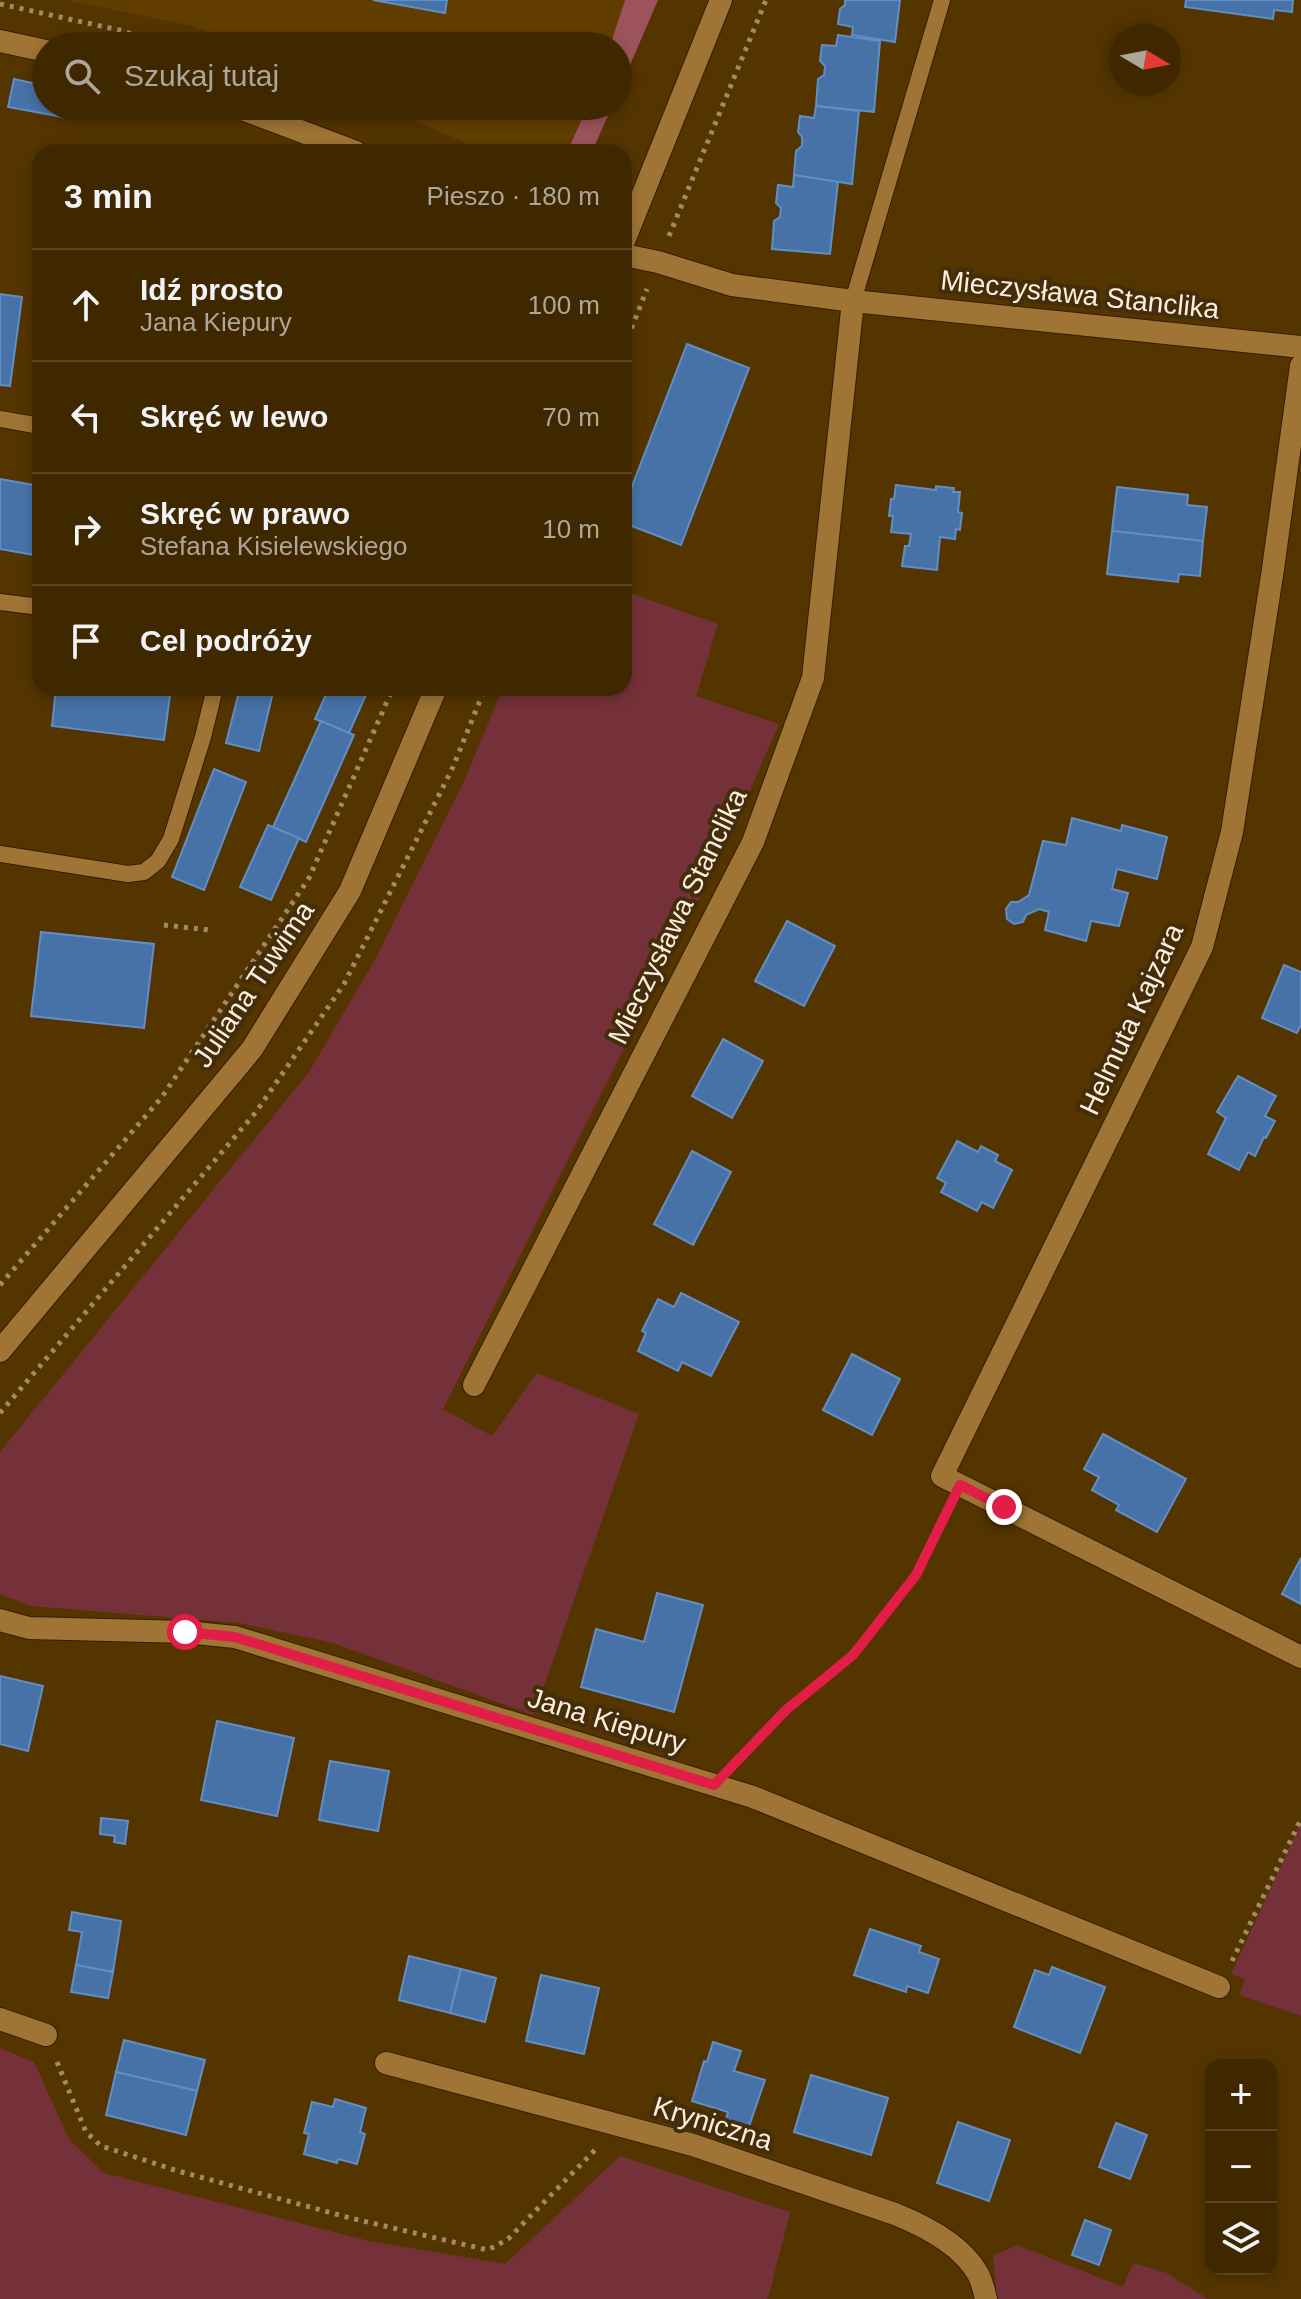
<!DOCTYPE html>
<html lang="pl">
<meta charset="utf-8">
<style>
body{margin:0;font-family:Arial,sans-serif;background:#4a340f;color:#f1f3f6}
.controls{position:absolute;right:24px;bottom:24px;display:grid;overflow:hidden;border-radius:16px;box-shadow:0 4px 12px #0003}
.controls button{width:72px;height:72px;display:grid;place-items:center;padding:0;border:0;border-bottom:2px solid #584422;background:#3f2800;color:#f1f3f6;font:40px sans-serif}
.compass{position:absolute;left:1109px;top:24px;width:72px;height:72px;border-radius:50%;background:#3f2800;box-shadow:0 4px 12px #0003;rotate:100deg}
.stop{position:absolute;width:24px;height:24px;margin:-18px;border:6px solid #e11d48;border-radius:50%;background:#fff}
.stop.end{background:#e11d48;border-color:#fff;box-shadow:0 2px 8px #0008}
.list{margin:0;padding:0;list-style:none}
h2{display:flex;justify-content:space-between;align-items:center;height:104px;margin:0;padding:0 32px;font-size:34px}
h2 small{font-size:26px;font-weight:400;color:#ada699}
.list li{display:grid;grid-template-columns:52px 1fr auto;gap:24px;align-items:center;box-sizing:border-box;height:112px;padding:0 32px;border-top:2px solid #584422}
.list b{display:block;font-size:30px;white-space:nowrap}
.list p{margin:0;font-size:26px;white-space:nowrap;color:#ada699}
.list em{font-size:26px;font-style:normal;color:#ada699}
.icon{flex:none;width:44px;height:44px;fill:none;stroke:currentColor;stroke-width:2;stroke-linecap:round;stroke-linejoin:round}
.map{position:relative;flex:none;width:1301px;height:2299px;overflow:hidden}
.search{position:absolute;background:#3f2800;box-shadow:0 4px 12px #0003;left:32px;top:32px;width:600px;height:88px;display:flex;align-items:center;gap:20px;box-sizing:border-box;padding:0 28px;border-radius:44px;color:#ada699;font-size:30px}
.panel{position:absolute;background:#3f2800;box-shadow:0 4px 12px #0003;left:32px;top:144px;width:600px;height:552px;border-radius:24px}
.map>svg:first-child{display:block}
.built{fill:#613e00}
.green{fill:#75313a}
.forest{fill:#9c535b}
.building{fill:#4772a7;stroke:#618ec5;stroke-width:2}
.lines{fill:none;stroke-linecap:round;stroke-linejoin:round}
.service-casing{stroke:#341e00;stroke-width:18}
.minor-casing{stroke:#341e00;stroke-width:24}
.tertiary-casing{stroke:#341e00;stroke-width:24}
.path{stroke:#a28a66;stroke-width:5;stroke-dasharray:4 6;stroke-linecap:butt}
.service{stroke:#9f7435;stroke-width:16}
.minor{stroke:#9f7435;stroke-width:22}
.tertiary{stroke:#9f7435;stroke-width:22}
.route{stroke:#e11d48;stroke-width:10}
.labels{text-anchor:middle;stroke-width:8;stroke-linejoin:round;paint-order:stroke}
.street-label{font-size:28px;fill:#fceedc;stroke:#442d0b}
</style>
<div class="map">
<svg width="1301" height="2299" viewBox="0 0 1301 2299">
<rect width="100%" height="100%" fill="#543500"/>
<!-- built -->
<g class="built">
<polygon points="66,0 625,0 610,46 240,46 193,26"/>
<polygon points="380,106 588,106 567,152 487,152"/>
</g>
<!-- green -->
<g class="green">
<polygon points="624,591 718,624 696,696 779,724 728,841 443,1409 492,1436 537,1373 639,1414 534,1715 333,1643 239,1623 31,1606 0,1594 0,1452 309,1072 376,958 464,781 503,688 624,688"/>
<polygon points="1301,1823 1301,2016 1239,1995 1245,1979 1231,1974"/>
<polygon points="0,2048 34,2062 69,2139 104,2173 369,2241 505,2264 620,2156 790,2212 770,2291 767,2299 0,2299"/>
<polygon points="1017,2245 1123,2287 1133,2263 1167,2273 1208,2299 997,2299 993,2256"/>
</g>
<!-- forest -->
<g class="forest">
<polygon points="625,0 658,0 618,93 618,46 610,46"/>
<polygon points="588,106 612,106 592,152 567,152"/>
</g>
<!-- building -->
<g class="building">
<polygon points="373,0 447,0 445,13"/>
<polygon points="845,0 900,0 895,42 852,35 853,27 838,24 840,9 845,5"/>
<polygon points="1186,0 1293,0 1292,12 1274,10 1273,19 1185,7"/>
<polygon points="838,35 880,41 874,112 816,106 818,79 824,75 825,66 820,61 822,45 836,46"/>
<polygon points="14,79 46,86 46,106 65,106 63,117 8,107"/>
<polygon points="816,106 859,111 852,184 794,175 796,151 802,146 802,137 798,132 800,116 814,118"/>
<polygon points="794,175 838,182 830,254 772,249 774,221 780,217 781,208 776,203 778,185 793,187"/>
<polygon points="0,294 22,297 10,386 0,385"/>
<polygon points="687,344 749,368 681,545 624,523 624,507"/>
<polygon points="0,479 40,486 40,556 0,549"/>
<polygon points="896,485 936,490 936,486 954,488 953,492 960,492 958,512 962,513 960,530 956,529 955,539 940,537 937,570 902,566 905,546 909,546 911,534 891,532 893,516 889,516 891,499 894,499"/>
<polygon points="1117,487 1188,495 1187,505 1207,507 1203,541 1112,531"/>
<polygon points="1112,531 1203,541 1200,576 1179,574 1178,582 1107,574"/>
<polygon points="56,688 171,688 164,740 52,726"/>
<polygon points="240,688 274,688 259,751 226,743"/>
<polygon points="329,688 369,688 349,733 315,719"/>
<polygon points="321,721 354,735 306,842 273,827"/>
<polygon points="214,769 246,782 204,890 172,877"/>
<polygon points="1072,818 1121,831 1122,825 1167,837 1157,879 1117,869 1112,889 1128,893 1119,926 1091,921 1086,941 1045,930 1049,912 1039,909 1026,915 1023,922 1014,924 1007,919 1006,909 1011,902 1018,902 1029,895 1043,841 1066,845"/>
<polygon points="268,825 299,838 271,900 240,887"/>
<polygon points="787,921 835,946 804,1006 755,981"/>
<polygon points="41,932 154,944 144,1028 31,1016"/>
<polygon points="1284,965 1301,972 1301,1025 1297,1033 1262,1018"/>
<polygon points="723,1039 763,1061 732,1118 692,1096"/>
<polygon points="1238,1076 1276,1096 1265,1116 1275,1121 1266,1138 1264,1137 1255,1156 1248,1152 1239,1170 1208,1154 1226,1118 1217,1112"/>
<polygon points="957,1141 978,1152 981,1146 998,1155 995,1161 1012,1170 993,1208 982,1202 977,1211 941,1192 946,1183 937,1178"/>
<polygon points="692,1151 731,1172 693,1245 654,1224"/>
<polygon points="681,1293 739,1322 711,1376 682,1362 678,1371 638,1351 646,1333 642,1331 658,1299 674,1307"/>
<polygon points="852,1354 900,1379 872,1435 823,1410"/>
<polygon points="1103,1434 1186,1479 1157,1532 1116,1510 1119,1505 1092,1490 1099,1477 1084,1469"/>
<polygon points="1301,1558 1301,1604 1282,1594"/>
<polygon points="657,1593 703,1605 674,1712 581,1687 596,1629 644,1642"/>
<polygon points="0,1676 43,1686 28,1751 0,1744"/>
<polygon points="217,1721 294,1738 277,1816 201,1800"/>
<polygon points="330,1761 389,1771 378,1831 319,1820"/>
<polygon points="101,1818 128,1821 125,1844 114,1842 115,1836 100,1834"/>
<polygon points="72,1912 121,1921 113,1972 76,1965 82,1932 69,1930"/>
<polygon points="870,1929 921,1946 919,1952 939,1959 928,1993 907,1986 906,1992 854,1975"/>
<polygon points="409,1956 461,1969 450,2013 399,2000"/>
<polygon points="76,1965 113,1972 108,1998 71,1992"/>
<polygon points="1052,1967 1105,1987 1080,2053 1014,2027 1035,1970 1049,1975"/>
<polygon points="461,1969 496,1978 485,2022 450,2013"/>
<polygon points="541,1975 599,1988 584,2054 526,2041"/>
<polygon points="124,2040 205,2060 197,2091 116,2072"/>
<polygon points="713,2042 741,2051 734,2071 765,2080 748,2129 725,2122 728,2112 692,2101 704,2061 707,2062"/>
<polygon points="116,2072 197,2091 186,2135 106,2115"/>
<polygon points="811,2075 888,2098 871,2155 794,2132"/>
<polygon points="335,2099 366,2108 360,2132 365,2134 357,2164 338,2159 337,2163 304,2154 309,2134 304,2133 312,2102 333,2107"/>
<polygon points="958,2122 1010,2140 989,2201 937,2183"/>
<polygon points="1116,2123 1147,2135 1130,2179 1099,2167"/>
<polygon points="1085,2220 1111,2230 1099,2265 1072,2255"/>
</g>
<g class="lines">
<defs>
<g id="service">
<polyline points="853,301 942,0"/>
<polyline points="0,419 40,426"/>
<polyline points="0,602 40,607"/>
<polyline points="0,854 128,874 144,872 158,861 171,839 203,737 215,688"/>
</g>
<g id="minor">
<polyline points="624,255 658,262 732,285 853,301 1301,347"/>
<polyline points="1301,366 1273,569 1232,832 1202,947 942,1476 1301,1657"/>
<polyline points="474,1385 753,842 813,678 853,301"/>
<polyline points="0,1620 29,1628 185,1632 235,1637 753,1797 1219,1987"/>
<polyline points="0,2019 46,2035"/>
<path d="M386,2063L693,2145L895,2214C925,2226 962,2245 978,2274C982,2281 984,2291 986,2299"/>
</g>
<g id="tertiary">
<polyline points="0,41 46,51"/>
<polyline points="234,106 356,152"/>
<polyline points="624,241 721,0"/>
<polyline points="0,1351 252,1049 350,891 436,688"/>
</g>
</defs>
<!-- service casing -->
<use href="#service" class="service-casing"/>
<!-- minor casing -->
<use href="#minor" class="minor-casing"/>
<!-- tertiary casing -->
<use href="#tertiary" class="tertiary-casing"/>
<!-- path -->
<g class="path">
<polyline points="0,4 119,30 171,46"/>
<polyline points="166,106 207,118"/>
<polyline points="669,236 766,0"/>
<polyline points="624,347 647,289"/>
<polyline points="164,925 209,930"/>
<polyline points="0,1285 162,1097 309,878 393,688"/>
<polyline points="0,1413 256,1112 344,984 453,767 485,688"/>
<polyline points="737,1761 786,1710 853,1655 916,1575 947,1511"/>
<polyline points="1232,1961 1301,1819"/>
<polyline points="57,2062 86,2132 101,2146 178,2171 350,2218 488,2250 508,2239 596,2149"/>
</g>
<!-- service -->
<use href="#service" class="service"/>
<!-- minor -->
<use href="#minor" class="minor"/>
<!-- tertiary -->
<use href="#tertiary" class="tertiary"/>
</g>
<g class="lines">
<!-- route -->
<polyline class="route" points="185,1632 235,1637 714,1785 786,1710 853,1655 916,1575 960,1485 1004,1507"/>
</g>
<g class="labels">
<!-- street labels -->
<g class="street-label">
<text transform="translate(1080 294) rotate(6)" y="10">Mieczysława Stanclika</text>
<text transform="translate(677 916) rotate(-64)" y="10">Mieczysława Stanclika</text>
<text transform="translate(253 984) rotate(-56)" y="10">Juliana Tuwima</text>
<text transform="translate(1131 1019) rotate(-65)" y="10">Helmuta Kajzara</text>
<text transform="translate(607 1720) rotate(17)" y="10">Jana Kiepury</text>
<text transform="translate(713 2123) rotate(17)" y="10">Kryniczna</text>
</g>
</g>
</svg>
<div class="controls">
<button>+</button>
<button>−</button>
<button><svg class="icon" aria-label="layers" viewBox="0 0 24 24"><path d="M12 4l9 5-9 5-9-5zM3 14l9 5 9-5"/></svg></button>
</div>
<svg class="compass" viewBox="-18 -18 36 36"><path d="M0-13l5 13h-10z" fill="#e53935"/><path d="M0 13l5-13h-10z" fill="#ada699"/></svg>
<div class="stop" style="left:185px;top:1632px"></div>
<div class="stop end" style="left:1004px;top:1507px"></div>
<div class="search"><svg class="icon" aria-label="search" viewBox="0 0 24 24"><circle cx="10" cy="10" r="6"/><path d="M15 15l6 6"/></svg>Szukaj tutaj</div>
<section class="panel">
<h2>3 min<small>Pieszo · 180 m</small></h2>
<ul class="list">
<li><svg class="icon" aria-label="ahead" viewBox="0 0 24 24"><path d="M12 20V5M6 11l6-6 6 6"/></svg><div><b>Idź prosto</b><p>Jana Kiepury</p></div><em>100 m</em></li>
<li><svg class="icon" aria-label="left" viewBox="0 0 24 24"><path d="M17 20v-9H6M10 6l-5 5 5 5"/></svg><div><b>Skręć w lewo</b></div><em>70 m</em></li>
<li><svg class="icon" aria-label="right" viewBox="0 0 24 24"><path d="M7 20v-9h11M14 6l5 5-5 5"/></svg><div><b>Skręć w prawo</b><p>Stefana Kisielewskiego</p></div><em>10 m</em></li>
<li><svg class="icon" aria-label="arrive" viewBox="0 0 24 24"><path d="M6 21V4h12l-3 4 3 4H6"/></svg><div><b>Cel podróży</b></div></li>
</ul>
</section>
</div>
